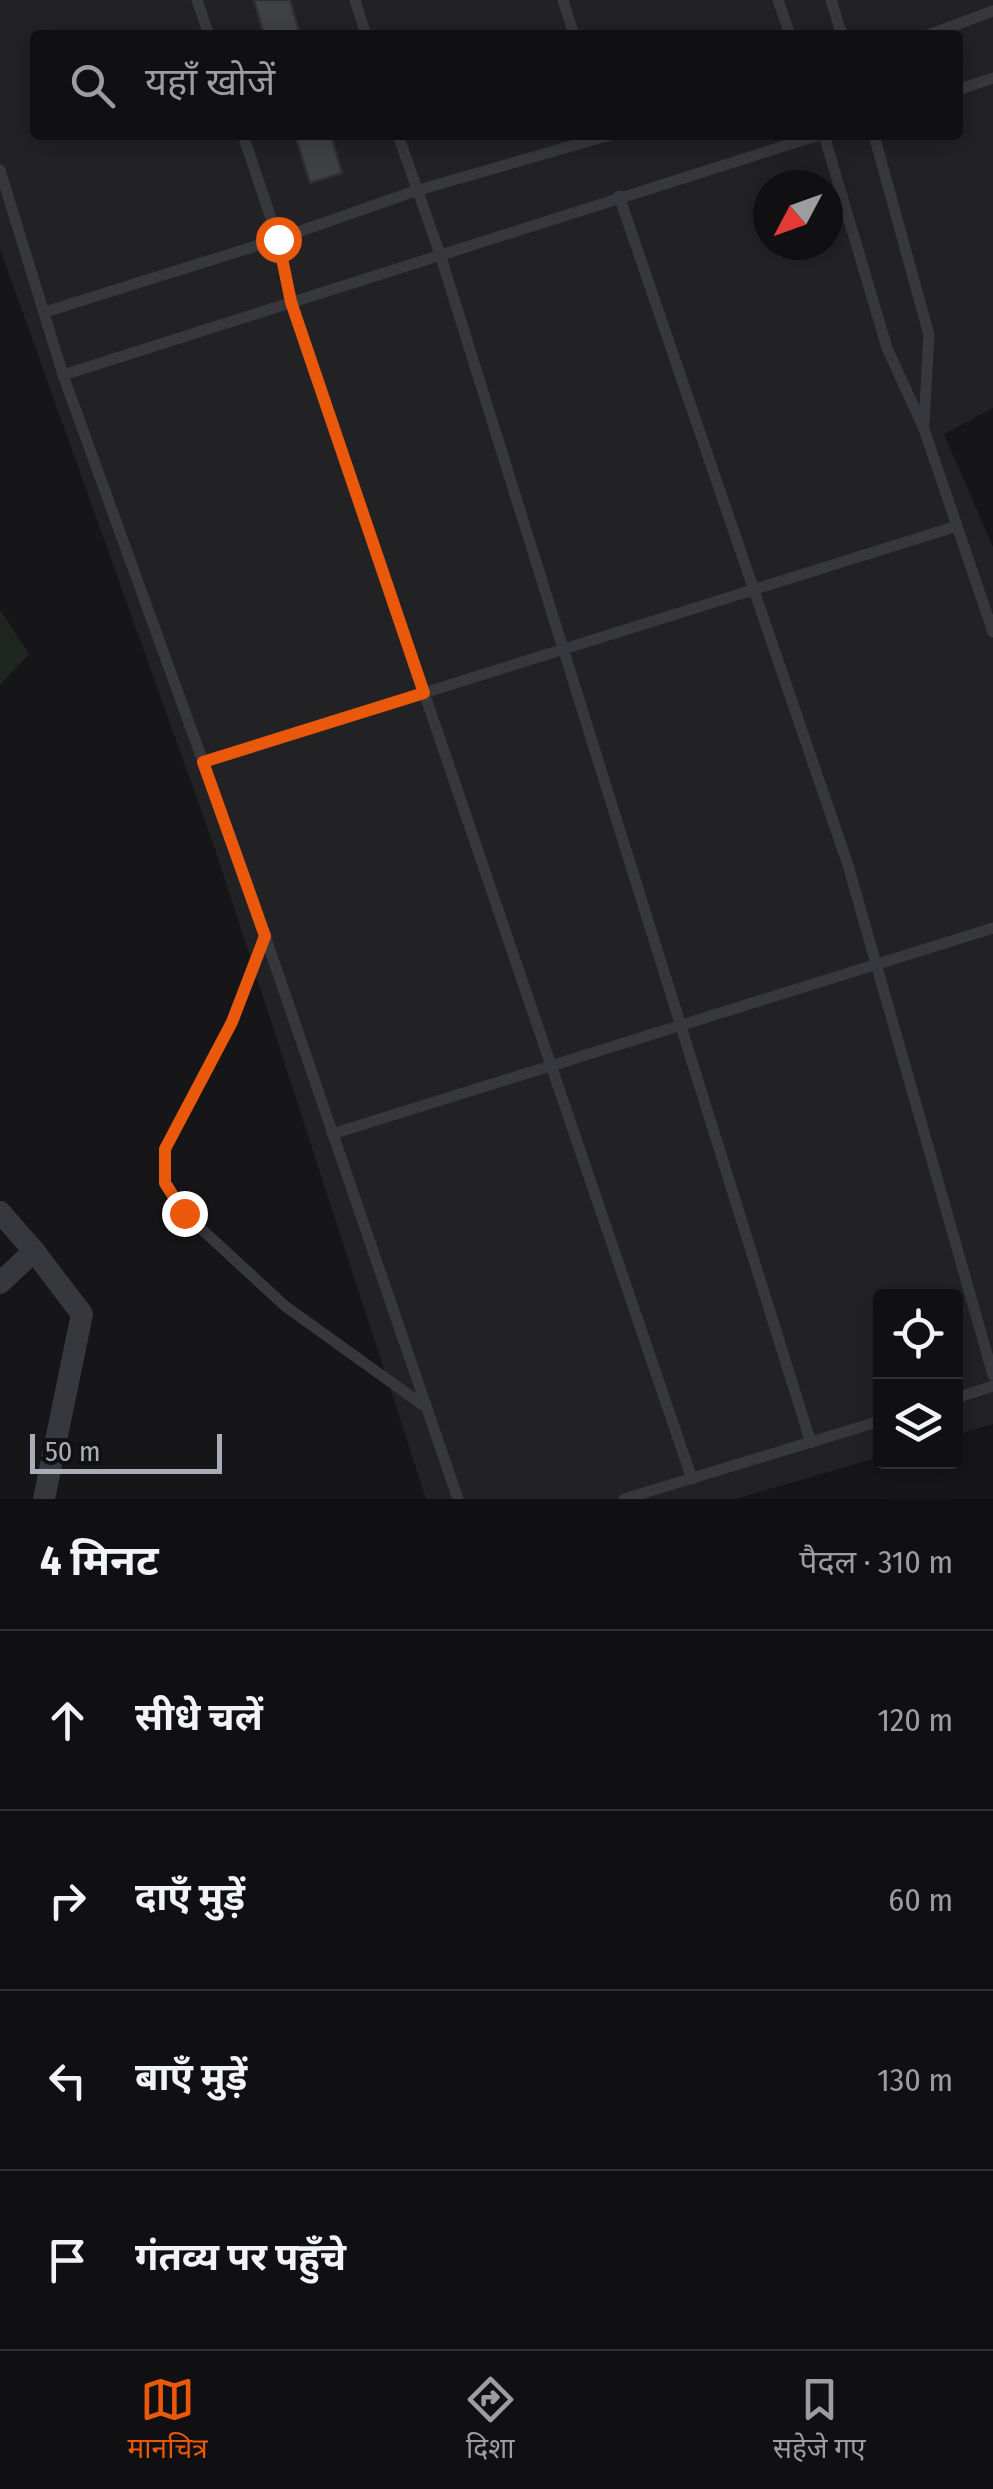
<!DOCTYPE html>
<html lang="hi">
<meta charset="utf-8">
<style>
body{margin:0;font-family:"Fira Sans Condensed","Noto Sans Devanagari",sans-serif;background:#1e1e20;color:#f1f3f6}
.controls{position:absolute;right:30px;bottom:30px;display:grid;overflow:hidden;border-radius:10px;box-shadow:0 5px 25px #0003}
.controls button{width:90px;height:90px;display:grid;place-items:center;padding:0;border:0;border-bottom:2px solid #303032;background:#101012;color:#f1f3f6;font:50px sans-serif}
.compass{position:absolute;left:753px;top:170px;width:90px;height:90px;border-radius:50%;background:#101012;box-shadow:0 5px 25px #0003;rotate:229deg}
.scale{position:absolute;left:30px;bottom:25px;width:192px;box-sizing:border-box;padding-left:10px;border:5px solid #a8adb8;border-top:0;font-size:28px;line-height:35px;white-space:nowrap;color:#a8adb8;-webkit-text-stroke:8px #111113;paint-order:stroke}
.stop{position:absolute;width:30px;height:30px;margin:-22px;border:8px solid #ea580c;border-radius:50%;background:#fff}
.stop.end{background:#ea580c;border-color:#fff;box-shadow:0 2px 10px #0008}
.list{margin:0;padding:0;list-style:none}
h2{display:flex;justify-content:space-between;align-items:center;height:130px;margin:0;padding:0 40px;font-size:42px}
h2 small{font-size:32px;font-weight:400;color:#9c9d9f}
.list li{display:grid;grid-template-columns:65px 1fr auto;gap:30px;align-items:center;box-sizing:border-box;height:180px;padding:0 40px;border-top:2px solid #303032}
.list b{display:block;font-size:38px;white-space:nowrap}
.list em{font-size:32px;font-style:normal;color:#9c9d9f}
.icon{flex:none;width:55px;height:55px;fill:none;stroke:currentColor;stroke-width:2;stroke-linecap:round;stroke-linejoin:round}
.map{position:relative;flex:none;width:993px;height:1499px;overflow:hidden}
.search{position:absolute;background:#101012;box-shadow:0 5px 25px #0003;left:30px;right:30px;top:30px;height:110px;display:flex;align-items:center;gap:25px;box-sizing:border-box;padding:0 35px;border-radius:10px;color:#9c9d9f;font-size:38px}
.sheet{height:850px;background:#101012}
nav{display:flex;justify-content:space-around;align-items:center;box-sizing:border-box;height:140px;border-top:2px solid #303032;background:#101012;font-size:28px;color:#9c9d9f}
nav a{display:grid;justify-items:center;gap:5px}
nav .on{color:#ea580c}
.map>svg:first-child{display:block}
.built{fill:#222225;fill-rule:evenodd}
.green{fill:#1e261f}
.building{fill:#404145;stroke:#303034;stroke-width:2.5}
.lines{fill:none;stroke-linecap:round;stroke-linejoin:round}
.lane{stroke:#37383d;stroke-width:11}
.street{stroke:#37383d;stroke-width:22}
.route{stroke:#ea580c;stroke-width:12}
</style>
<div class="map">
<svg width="993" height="1499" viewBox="0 0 993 1499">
<rect width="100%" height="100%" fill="#161618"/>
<!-- built -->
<path class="built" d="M0,0H993V408L944,434L993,547V1424L956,1435V1296H880V1457L735,1499H426L215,849L0,249ZM35,35H958V135H35ZM768,185H828V245H768Z"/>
<!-- green -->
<polygon class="green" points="0,610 29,654 0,685"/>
<!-- building -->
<g class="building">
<polygon points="254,0 290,0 300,35 264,35"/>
<polygon points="295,135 331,135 342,173 310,183"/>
</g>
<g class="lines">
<!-- lane -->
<g class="lane">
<polyline points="197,0 209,35"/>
<polyline points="355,0 366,35"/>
<polyline points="563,0 574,35"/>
<polyline points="778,0 790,35"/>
<polyline points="831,0 842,35"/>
<polyline points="928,35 993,11"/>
<polyline points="958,90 993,78"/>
<polyline points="243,135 278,239 291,302 692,1479"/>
<polyline points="398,135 440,254 811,1443"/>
<polyline points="824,135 887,348 924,429 993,632"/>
<polyline points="874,135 929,335 924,424"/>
<polyline points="0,170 63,375 247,883 458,1499"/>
<polyline points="619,196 848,865 993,1375"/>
<polyline points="45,312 278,239 415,191 610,135"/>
<polyline points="63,375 819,135"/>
<polyline points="203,762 957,526"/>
<polyline points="265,938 232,1022 165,1149 165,1183 184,1213 285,1306 427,1408"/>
<polyline points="332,1134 993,928"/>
<polyline points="956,1398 993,1386"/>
<polyline points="624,1499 880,1421"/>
</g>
<!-- street -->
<g class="street">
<polyline points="0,1212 34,1251"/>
<polyline points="0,1283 34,1251 82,1314 44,1499"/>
</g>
</g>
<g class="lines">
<!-- route -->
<polyline class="route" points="184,1213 165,1183 165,1149 232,1022 265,936 203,762 424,693 291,302 278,239"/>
</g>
</svg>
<div class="controls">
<button><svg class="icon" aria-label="locate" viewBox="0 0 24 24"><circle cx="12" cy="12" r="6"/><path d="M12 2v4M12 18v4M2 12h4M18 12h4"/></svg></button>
<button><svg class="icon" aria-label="layers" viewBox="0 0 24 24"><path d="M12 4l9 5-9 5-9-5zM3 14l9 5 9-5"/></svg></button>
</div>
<svg class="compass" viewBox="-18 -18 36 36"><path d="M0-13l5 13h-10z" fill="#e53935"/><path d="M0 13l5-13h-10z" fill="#9c9d9f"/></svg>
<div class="scale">50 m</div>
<div class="stop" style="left:278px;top:239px"></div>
<div class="stop end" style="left:184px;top:1213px"></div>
<div class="search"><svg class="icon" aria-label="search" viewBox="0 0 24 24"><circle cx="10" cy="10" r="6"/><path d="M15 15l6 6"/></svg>यहाँ खोजें</div>
</div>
<section class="sheet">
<h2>4 मिनट<small>पैदल · 310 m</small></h2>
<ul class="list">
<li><svg class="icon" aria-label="ahead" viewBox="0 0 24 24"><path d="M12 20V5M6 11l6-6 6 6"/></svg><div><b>सीधे चलें</b></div><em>120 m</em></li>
<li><svg class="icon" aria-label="right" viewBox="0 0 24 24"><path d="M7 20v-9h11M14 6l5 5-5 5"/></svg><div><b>दाएँ मुड़ें</b></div><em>60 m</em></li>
<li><svg class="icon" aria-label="left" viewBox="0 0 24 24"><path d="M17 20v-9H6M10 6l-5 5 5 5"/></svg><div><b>बाएँ मुड़ें</b></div><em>130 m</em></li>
<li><svg class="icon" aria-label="arrive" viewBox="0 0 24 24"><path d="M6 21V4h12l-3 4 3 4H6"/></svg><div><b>गंतव्य पर पहुँचे</b></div></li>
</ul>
</section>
<nav>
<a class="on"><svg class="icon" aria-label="map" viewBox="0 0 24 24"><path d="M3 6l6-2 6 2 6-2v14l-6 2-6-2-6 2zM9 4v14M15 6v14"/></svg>मानचित्र</a>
<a><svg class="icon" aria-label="directions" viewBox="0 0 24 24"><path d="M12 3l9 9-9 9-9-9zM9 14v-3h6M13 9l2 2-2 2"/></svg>दिशा</a>
<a><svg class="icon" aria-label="saved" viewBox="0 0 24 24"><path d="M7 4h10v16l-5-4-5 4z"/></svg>सहेजे गए</a>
</nav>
